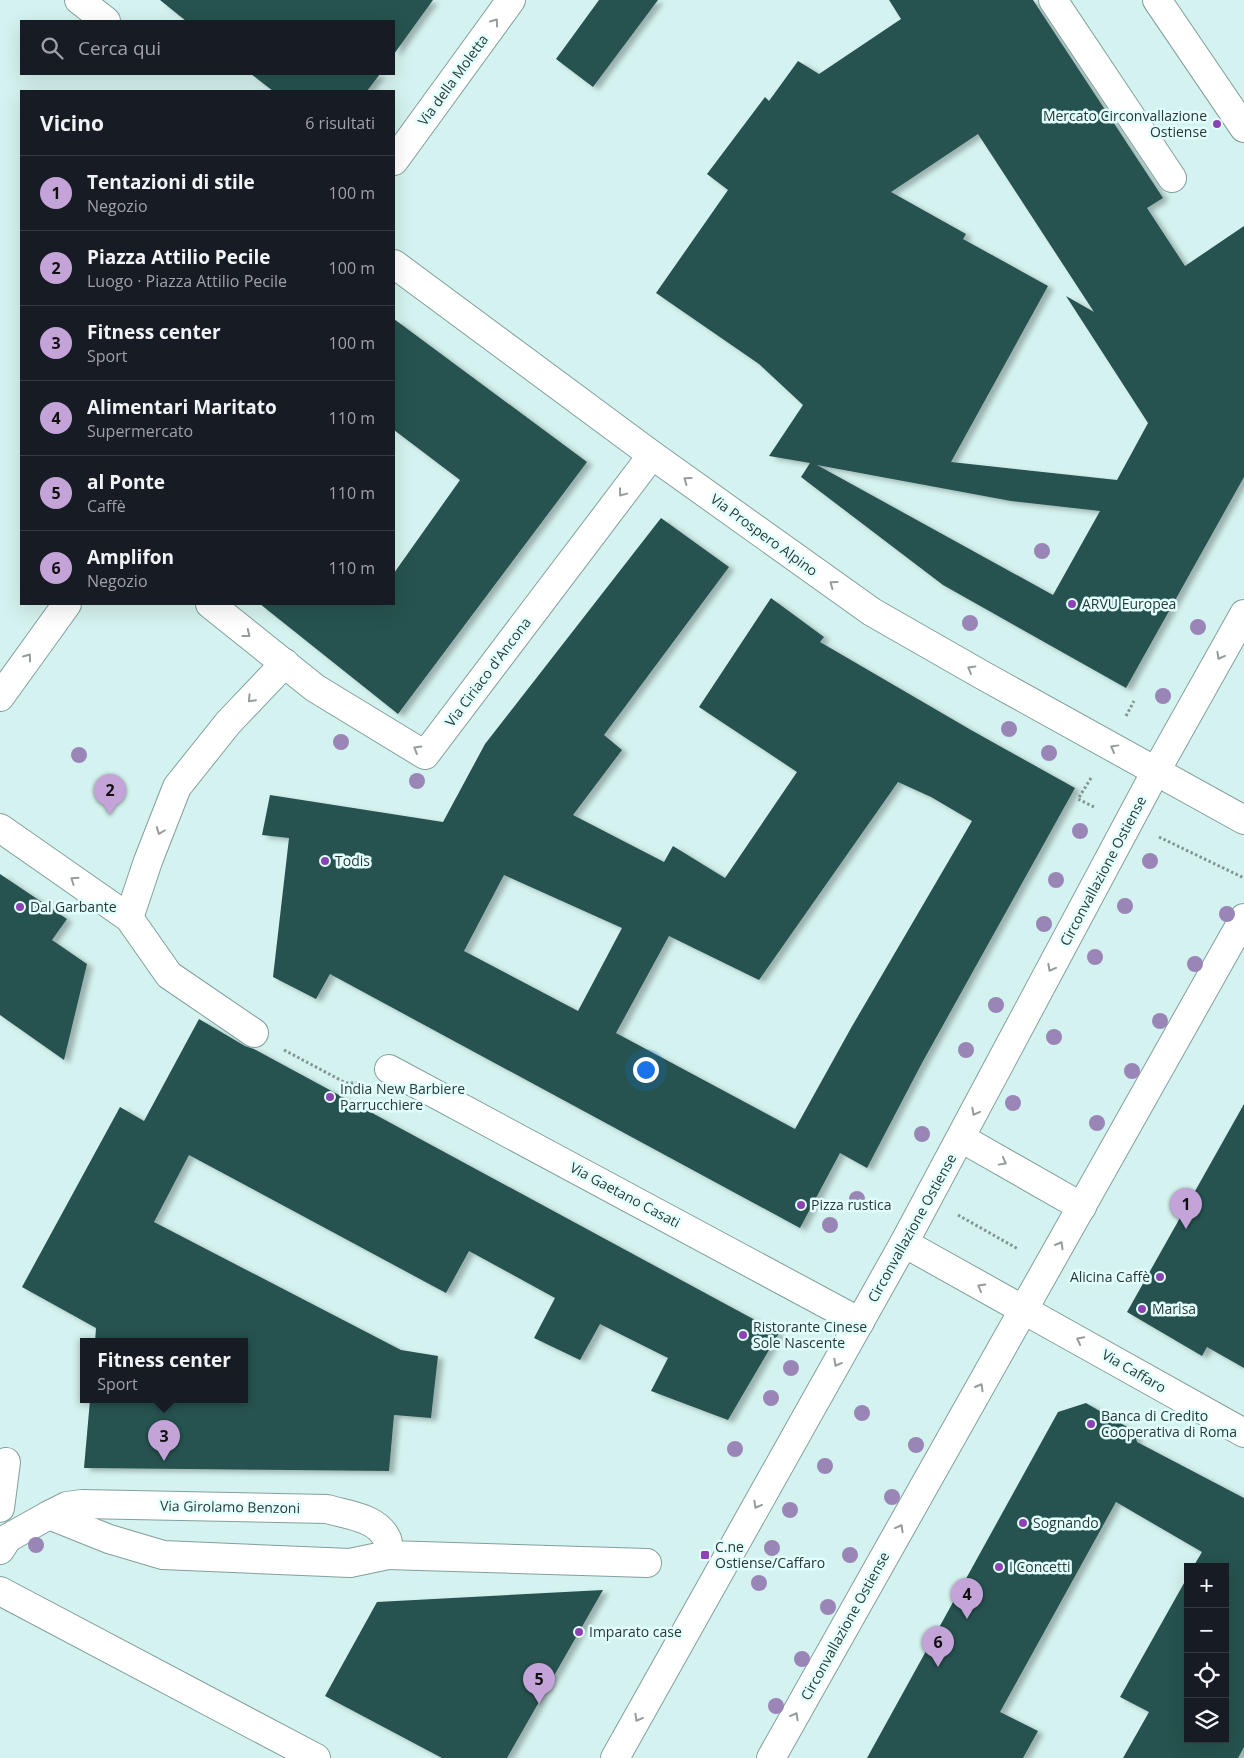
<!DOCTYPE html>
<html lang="it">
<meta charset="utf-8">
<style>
body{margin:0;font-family:"Open Sans",sans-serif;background:#20242c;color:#f1f3f6}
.controls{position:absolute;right:15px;bottom:15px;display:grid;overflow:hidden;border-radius:0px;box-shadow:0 5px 20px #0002}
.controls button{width:45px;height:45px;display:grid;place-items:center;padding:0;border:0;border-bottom:1px solid #363941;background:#171b24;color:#f1f3f6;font:25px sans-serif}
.you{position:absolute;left:645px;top:1069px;width:18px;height:18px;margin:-12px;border:4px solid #fff;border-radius:50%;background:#1a73e8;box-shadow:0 0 0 8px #1a73e833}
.badge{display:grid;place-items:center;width:32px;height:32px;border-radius:50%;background:#c4a3d8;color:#111;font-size:16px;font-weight:700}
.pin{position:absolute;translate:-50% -41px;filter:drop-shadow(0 1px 2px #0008)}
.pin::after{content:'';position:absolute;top:26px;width:18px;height:15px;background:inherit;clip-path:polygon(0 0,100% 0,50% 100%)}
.popup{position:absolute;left:80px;top:1338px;width:168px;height:65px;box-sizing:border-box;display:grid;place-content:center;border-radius:0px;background:#171b24;filter:drop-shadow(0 1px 4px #0005);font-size:16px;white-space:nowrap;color:#9ea1a6}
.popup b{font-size:19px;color:#f1f3f6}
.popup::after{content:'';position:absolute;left:50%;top:100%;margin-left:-10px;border:10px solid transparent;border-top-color:#171b24}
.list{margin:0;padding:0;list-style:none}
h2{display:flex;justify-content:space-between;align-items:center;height:65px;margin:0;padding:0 20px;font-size:21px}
h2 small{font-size:16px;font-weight:400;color:#9ea1a6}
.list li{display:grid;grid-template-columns:32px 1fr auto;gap:15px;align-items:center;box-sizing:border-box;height:75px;padding:0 20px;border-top:1px solid #363941}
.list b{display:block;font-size:19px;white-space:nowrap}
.list p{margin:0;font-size:16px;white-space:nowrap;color:#9ea1a6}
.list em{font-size:16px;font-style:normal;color:#9ea1a6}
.icon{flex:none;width:28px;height:28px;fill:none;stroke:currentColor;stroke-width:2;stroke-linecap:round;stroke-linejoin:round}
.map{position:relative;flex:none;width:1244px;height:1758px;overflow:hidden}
.search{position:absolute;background:#171b24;box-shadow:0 5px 20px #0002;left:20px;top:20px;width:375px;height:55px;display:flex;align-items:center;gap:12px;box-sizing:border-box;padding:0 18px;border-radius:0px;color:#9ea1a6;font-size:19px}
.panel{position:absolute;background:#171b24;box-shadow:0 5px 20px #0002;left:20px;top:90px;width:375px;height:515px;border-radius:0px}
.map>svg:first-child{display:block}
.building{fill:#275350;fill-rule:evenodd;filter:url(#shadow)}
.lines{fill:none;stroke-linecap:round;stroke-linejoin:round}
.minor-casing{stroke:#839f9d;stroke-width:30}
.major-casing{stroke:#839f9d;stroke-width:30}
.path{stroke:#819694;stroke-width:3;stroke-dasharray:2.5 2.5;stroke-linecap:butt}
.minor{stroke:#fff;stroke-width:28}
.major{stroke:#fff;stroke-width:28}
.tree{fill:#9986b6}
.oneway{stroke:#969c9b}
.poi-dot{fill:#8d42b4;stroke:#e1fffd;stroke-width:2}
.labels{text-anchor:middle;stroke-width:5;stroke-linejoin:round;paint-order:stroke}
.street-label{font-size:14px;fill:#2c3837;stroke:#e1fffd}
.poi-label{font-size:14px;fill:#2c3837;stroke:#e1fffd;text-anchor:start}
</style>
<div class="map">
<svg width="1244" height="1758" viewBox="0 0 1244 1758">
<defs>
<filter id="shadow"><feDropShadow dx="5.5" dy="3" stdDeviation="2.5" flood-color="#0004"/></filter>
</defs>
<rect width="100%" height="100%" fill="#d4f2ef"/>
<!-- building -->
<g class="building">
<polygon points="160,0 433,0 394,54 394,21 186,21"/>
<polygon points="599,0 658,0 593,87 556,59"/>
<path d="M889,0H1033L1163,198L1147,208L1185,266L1244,226V477L1126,688L943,585L801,477L810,463L769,456L803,405L759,364L656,293L728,190L707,174L765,97L769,101L798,61L819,74L901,19ZM978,134L1094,312L1066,296L1148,423L1117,480L951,462L1048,286L963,239L966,234L891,192ZM817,465L1011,501L1100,511L1053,595Z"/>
<polygon points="251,74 380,74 367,91 273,91"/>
<polygon points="394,319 587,462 398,714 260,604 394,604 394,573 460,480 394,430"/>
<path d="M661,518L729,567L604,735L622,750L573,815L664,862L673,846L725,878L797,772L699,707L771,598L824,637L820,642L971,730L1075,788L922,1063L867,1168L840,1153L800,1228L330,974L316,999L273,977L289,838L262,835L270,795L443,822L485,744ZM898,782L931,797L972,821L851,1028L795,1129L616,1033L669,936L759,980ZM504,875L622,928L578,1011L464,951Z"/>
<polygon points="0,874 67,919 52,940 87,964 64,1060 0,1015"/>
<polygon points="199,1019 245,1046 254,1049 779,1333 728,1420 651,1391 668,1358 600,1324 580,1360 534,1338 555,1298 469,1251 446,1293 189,1155 154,1222 401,1350 438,1356 431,1418 394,1415 389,1471 84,1468 90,1400 244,1400 244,1342 95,1342 96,1328 22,1287 120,1107 144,1121"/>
<polygon points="1244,1104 1244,1368 1207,1347 1202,1356 1127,1312"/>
<polygon points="1086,1403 1134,1431 1137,1442 1244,1498 1244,1747 1238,1758 1123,1758 1149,1712 1120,1697 1188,1576 1188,1739 1225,1739 1225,1567 1193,1567 1202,1552 1116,1502 1000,1712 1038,1731 1023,1758 867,1758 1058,1412"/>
<polygon points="603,1590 507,1758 442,1758 325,1696 377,1602"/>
</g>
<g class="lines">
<defs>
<g id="minor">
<polyline points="79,0 106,21"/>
<polyline points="1053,0 1172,178"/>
<polyline points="1157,0 1244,128"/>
<polyline points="394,161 511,0"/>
<polyline points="394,264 652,455 872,612 984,676 1244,820"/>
<polyline points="210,604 315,688 425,755 652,455"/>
<polyline points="0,697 67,604"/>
<polyline points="0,828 129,918 169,975 254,1033"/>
<polyline points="129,918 148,861 177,787 228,723 285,663"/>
<polyline points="389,1069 860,1322"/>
<polyline points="961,1138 1082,1207"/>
<polyline points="904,1243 1244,1433"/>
<polyline points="0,1508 6,1462"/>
<polyline points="49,1515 109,1539 163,1555 350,1563 388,1555"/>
<path d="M0,1550L8,1538L49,1515L67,1506L82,1504L327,1509C347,1515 377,1517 387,1539C389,1543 388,1549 388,1555L647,1563"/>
<polyline points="0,1591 316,1758"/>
</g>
<g id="major">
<polyline points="615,1758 904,1243 1156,771 1244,614"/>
<polyline points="771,1758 1244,918"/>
</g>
</defs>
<!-- minor casing -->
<use href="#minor" class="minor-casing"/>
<!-- major casing -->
<use href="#major" class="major-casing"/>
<!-- path -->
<g class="path">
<polyline points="1126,716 1134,701"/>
<polyline points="1091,778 1078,799 1096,808"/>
<polyline points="1159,837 1244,878"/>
<polyline points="284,1050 346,1083 357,1083"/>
<polyline points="958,1215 1018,1249"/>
</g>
<!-- minor -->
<use href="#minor" class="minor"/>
<!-- major -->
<use href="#major" class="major"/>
</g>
<!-- trees -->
<g class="tree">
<circle cx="1042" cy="551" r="8"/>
<circle cx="970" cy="623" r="8"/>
<circle cx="1198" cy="627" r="8"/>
<circle cx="1163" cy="696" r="8"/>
<circle cx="1009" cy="729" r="8"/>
<circle cx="341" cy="742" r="8"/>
<circle cx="1049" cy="753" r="8"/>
<circle cx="79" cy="755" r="8"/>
<circle cx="417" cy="781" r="8"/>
<circle cx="1080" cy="831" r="8"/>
<circle cx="1150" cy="861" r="8"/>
<circle cx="1056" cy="880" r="8"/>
<circle cx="1125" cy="906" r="8"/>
<circle cx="1227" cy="914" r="8"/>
<circle cx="1044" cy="924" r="8"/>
<circle cx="1095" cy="957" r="8"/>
<circle cx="1195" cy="964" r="8"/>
<circle cx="996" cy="1005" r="8"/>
<circle cx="1160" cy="1021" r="8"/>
<circle cx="1054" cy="1037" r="8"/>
<circle cx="966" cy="1050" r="8"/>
<circle cx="1132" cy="1071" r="8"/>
<circle cx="1013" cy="1103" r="8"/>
<circle cx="1097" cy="1123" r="8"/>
<circle cx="922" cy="1134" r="8"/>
<circle cx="857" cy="1199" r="8"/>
<circle cx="830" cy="1225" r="8"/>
<circle cx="791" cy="1368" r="8"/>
<circle cx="771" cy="1398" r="8"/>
<circle cx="862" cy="1413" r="8"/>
<circle cx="916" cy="1445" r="8"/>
<circle cx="735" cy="1449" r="8"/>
<circle cx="825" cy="1466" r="8"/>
<circle cx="892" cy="1497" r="8"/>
<circle cx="790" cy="1510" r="8"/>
<circle cx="36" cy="1545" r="8"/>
<circle cx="772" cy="1548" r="8"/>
<circle cx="850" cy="1555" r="8"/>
<circle cx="759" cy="1583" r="8"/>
<circle cx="828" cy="1607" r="8"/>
<circle cx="802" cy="1659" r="8"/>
<circle cx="776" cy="1706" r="8"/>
</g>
<!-- one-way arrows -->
<defs><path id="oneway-chevron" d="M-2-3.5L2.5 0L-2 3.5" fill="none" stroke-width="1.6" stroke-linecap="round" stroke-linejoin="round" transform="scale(1.25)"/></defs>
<g class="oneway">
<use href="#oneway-chevron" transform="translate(495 22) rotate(-54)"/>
<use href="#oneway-chevron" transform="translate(687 480) rotate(-144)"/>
<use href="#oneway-chevron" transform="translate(622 493) rotate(127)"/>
<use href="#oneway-chevron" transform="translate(833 584) rotate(-144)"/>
<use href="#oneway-chevron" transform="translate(247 634) rotate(38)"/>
<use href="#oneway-chevron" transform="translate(1220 656) rotate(119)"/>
<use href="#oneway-chevron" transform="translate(28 657) rotate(-54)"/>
<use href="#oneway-chevron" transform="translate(971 669) rotate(-150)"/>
<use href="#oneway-chevron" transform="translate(251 699) rotate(134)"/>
<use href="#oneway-chevron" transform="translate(1114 748) rotate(-151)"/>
<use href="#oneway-chevron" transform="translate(417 749) rotate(-149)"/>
<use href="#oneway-chevron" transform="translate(160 831) rotate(111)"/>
<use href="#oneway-chevron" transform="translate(74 880) rotate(-145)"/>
<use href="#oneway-chevron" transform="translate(1051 968) rotate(118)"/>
<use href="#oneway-chevron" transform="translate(975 1112) rotate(118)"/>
<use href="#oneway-chevron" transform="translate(1003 1162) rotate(29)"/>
<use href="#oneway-chevron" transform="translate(1060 1245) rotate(-60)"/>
<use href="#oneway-chevron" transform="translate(981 1287) rotate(-150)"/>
<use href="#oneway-chevron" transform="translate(1080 1340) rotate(-152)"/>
<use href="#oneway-chevron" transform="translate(837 1363) rotate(119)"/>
<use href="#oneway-chevron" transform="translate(980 1387) rotate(-60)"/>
<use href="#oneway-chevron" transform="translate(757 1505) rotate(119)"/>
<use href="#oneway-chevron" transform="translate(900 1528) rotate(-61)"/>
<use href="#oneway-chevron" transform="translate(795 1716) rotate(-61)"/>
<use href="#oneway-chevron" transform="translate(638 1718) rotate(119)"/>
</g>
<!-- markers -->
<g class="poi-dot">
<circle cx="1217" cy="124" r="5"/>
<circle cx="1072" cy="604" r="5"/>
<circle cx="325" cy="861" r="5"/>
<circle cx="20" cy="907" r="5"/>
<circle cx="330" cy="1097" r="5"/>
<circle cx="801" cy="1205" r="5"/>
<circle cx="1160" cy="1277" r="5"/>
<circle cx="1142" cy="1309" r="5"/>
<circle cx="743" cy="1335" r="5"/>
<circle cx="1091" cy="1424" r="5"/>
<circle cx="1023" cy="1523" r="5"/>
<rect x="700" y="1550" width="10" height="10" rx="2.5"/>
<circle cx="999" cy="1567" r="5"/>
<circle cx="579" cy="1632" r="5"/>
</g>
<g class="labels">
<!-- street labels -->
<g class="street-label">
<text transform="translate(453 80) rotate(-54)" y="5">Via della Moletta</text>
<text transform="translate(764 535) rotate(36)" y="5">Via Prospero Alpino</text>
<text transform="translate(488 672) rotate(-53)" y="5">Via Ciriaco d'Ancona</text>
<text transform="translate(1103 871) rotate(-62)" y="5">Circonvallazione Ostiense</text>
<text transform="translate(625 1195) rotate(28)" y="5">Via Gaetano Casati</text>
<text transform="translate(912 1228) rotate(-61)" y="5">Circonvallazione Ostiense</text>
<text transform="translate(1134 1371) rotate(30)" y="5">Via Caffaro</text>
<text transform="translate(230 1507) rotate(1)" y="5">Via Girolamo Benzoni</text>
<text transform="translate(845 1626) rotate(-61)" y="5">Circonvallazione Ostiense</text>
</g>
<!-- poi labels -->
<g class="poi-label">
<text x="1207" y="121" text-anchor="end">Mercato Circonvallazione<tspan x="1207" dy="16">Ostiense</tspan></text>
<text x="1082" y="609">ARVU Europea</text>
<text x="335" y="866">Todis</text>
<text x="30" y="912">Dal Garbante</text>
<text x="340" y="1094">India New Barbiere<tspan x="340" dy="16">Parrucchiere</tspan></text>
<text x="811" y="1210">Pizza rustica</text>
<text x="1150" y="1282" text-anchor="end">Alicina Caffè</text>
<text x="1152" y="1314">Marisa</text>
<text x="753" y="1332">Ristorante Cinese<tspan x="753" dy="16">Sole Nascente</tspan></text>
<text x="1101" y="1421">Banca di Credito<tspan x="1101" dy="16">Cooperativa di Roma</tspan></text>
<text x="1033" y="1528">Sognando</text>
<text x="715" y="1552">C.ne<tspan x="715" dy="16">Ostiense/Caffaro</tspan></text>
<text x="1009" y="1572">I Concetti</text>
<text x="589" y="1637">Imparato case</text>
</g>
</g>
</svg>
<div class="controls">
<button>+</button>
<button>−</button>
<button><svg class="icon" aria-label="locate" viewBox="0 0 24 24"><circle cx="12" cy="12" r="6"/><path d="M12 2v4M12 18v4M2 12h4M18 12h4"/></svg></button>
<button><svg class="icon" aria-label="layers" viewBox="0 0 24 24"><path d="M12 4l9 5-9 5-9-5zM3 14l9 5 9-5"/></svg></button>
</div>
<div class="you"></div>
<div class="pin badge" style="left:1186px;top:1229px">1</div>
<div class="pin badge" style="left:110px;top:815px">2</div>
<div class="pin badge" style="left:164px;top:1461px">3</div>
<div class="popup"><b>Fitness center</b>Sport</div>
<div class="pin badge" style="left:967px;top:1619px">4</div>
<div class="pin badge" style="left:539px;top:1704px">5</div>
<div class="pin badge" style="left:938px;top:1667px">6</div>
<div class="search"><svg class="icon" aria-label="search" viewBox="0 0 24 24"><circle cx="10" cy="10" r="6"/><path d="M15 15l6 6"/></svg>Cerca qui</div>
<section class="panel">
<h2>Vicino<small>6 risultati</small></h2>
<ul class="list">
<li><span class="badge">1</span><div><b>Tentazioni di stile</b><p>Negozio</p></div><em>100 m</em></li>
<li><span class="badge">2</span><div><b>Piazza Attilio Pecile</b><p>Luogo · Piazza Attilio Pecile</p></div><em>100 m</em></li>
<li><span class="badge">3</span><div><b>Fitness center</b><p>Sport</p></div><em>100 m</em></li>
<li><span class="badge">4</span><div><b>Alimentari Maritato</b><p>Supermercato</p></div><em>110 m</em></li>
<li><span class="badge">5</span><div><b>al Ponte</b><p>Caffè</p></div><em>110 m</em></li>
<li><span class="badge">6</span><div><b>Amplifon</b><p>Negozio</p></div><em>110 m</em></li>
</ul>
</section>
</div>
